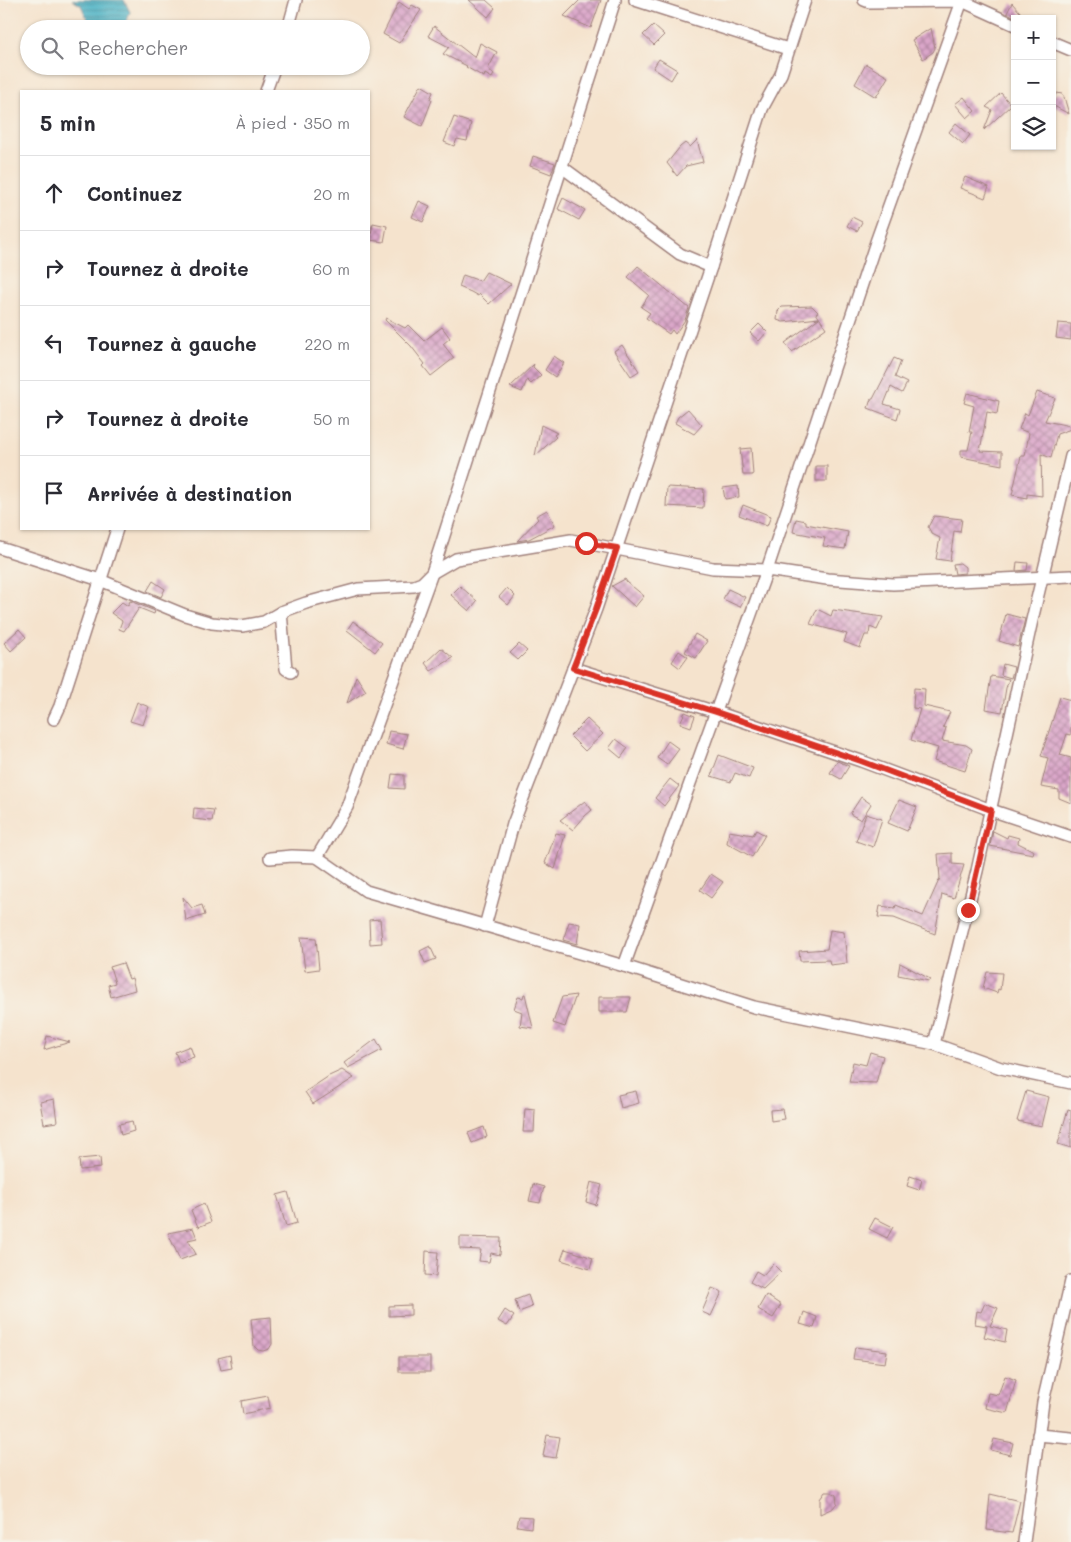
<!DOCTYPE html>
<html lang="fr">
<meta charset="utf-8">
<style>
body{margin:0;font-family:Mali,sans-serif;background:#f7f7f7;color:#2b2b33}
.controls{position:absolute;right:15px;top:15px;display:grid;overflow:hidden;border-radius:0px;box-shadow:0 1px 4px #0004}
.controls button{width:45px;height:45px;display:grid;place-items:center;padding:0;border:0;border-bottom:1px solid #e1e1e2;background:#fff;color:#2b2b33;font:25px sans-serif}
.stop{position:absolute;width:15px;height:15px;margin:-11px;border:4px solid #d93025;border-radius:50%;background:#fff}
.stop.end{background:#d93025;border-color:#fff;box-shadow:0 1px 5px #0008}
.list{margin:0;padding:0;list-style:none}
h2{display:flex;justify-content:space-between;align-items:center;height:65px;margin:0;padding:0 20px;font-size:21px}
h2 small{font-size:16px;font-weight:400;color:#7c7c81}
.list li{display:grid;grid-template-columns:32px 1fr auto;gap:15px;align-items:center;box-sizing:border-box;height:75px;padding:0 20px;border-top:1px solid #e1e1e2}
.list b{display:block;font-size:19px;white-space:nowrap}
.list em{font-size:16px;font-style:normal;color:#7c7c81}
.icon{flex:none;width:28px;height:28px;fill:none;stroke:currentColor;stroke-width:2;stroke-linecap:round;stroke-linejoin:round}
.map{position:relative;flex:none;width:1071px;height:1542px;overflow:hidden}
.search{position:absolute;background:#fff;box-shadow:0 1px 4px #0004;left:20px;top:20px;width:350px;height:55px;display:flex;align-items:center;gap:12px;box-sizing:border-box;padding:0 18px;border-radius:28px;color:#7c7c81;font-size:19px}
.panel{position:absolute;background:#fff;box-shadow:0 1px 4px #0004;left:20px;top:90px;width:350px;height:440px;border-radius:0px}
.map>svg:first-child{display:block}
.water{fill:url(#water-rules);stroke:#486878}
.building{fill:url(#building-cross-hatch)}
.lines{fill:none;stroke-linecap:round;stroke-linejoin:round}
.street-casing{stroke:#a0817c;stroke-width:14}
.street{stroke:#fff;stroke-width:11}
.route{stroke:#d93025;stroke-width:6}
</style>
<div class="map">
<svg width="1071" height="1542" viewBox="0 0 1071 1542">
<defs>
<pattern id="water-rules" width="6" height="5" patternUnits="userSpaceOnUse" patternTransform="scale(1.25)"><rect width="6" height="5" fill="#46b0c4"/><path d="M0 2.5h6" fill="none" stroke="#3c8f9f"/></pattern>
<pattern id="building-cross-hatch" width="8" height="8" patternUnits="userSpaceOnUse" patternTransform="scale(1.25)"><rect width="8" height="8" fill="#daa6c9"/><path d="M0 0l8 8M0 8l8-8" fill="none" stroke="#b387a3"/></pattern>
</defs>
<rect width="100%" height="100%" fill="#f7f3e8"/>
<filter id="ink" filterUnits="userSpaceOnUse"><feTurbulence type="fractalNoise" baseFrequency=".02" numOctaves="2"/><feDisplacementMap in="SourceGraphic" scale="10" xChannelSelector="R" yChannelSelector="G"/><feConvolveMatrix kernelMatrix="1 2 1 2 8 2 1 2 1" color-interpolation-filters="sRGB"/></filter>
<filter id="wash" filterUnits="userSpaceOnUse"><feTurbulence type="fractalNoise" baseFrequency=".0096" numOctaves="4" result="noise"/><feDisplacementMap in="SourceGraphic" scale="20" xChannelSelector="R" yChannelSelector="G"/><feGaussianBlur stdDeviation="1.12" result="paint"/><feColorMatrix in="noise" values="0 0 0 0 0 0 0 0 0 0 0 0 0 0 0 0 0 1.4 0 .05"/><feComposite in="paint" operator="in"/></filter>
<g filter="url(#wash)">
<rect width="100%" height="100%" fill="#f5e3cd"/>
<!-- water -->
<polygon class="water" points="72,0 124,0 130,12 124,29 92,29 81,5"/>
<g id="blocks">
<!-- building -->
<g class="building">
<polygon points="469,0 486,0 495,8 488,17"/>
<polygon points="580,0 601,0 591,28 564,16"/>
<polygon points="399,2 409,9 412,5 421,10 399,43 383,34"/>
<polygon points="1012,3 1026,19 1019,19 1007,13"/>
<polygon points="653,25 664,35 654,45 643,35"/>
<polygon points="434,26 475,58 480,43 497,52 488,69 494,74 492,78 485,74 484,77 466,67 467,66 443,54 449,47 428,36"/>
<polygon points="931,28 935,48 933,52 923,59 912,40"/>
<polygon points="659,59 677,70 671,80 653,68"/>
<polygon points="866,64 888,77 876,97 855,84"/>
<polygon points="421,85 433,92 430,99 432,100 422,126 404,117"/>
<polygon points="1001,93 1011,105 984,130 992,110 986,107"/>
<polygon points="1057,93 1062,94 1064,97 1069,114 1052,105 1052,99"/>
<polygon points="964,97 975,111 967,118 955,104"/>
<polygon points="454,117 471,123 467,141 457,139 454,146 444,142"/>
<polygon points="956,123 970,135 963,144 949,132"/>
<polygon points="697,140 703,162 686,166 677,176 667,163 680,147 685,143 690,147"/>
<polygon points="533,156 555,163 551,174 530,166"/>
<polygon points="965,177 989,187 985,198 960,188"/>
<polygon points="563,198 585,210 579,220 558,209"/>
<polygon points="419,201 430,206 423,222 412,217"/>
<polygon points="852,217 862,222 857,231 847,226"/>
<polygon points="373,223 387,226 384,242 370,240"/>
<polygon points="638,266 689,308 685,320 675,334 672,330 669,334 646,318 650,313 641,307 649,295 628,277"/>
<polygon points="486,272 511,284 489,304 479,294 478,296 471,292 459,287 463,275 480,281"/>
<polygon points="812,306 818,312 816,313 826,328 792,352 785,343 819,318 783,322 777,320 778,311 782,307"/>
<polygon points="386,318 405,328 408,325 424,341 442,327 450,338 443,344 454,358 431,376 423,366 425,364 411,346 385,320"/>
<polygon points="1058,323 1071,324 1071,340 1056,338"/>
<polygon points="759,324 767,332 759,341 750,333"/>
<polygon points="622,345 639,371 631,376 614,351"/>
<polygon points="554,356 564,363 555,377 545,370"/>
<polygon points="894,358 901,361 895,377 907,383 902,393 891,387 884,404 900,409 897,419 868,408 871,399 873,399"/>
<polygon points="534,364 533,367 541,375 531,384 527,380 522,392 510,387"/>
<polygon points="1037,392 1055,398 1045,421 1071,426 1071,429 1057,434 1051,458 1041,454 1042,496 1027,494 1027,498 1012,495 1021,456 1025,456 1029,433 1019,429 1025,413 1028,415"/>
<polygon points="967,393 999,401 997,414 987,412 980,451 1002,452 1002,465 961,457 961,450 968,450 972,432 969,432 974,406 964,403"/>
<polygon points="688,409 702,425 694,434 675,423 678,417"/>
<polygon points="541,425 557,433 554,435 556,437 535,456"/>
<polygon points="751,448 753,475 743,475 740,449"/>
<rect x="816" y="466" width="11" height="15"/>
<polygon points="738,486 739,497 725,499 723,488"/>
<polygon points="667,487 704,489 703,508 666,506"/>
<polygon points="743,505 771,516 767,526 739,515"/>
<polygon points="547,510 555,525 529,539 517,541 538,519 536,516"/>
<polygon points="934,516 962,519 960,532 954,531 950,561 936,559 940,538 932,534 928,527"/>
<polygon points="796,519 806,521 806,524 848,532 845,549 823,546 825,538 793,532"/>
<polygon points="1017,562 1028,563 1027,570 1016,571"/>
<polygon points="960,563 965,567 965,573 955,574 953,564"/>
<polygon points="625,579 627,582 644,596 635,607 612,586"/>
<polygon points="153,581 165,589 161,597 147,591"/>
<polygon points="460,586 477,601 469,611 451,595"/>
<polygon points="507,588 515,596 508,605 499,597"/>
<polygon points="728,589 745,597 740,607 723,599"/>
<polygon points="130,601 155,611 154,614 139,608 124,631 119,629 122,621 111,613 122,602 128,606"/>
<polygon points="817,609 831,616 833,610 883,617 877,630 870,627 869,635 865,635 860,648 844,642 847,634 810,624"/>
<polygon points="1006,614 1025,619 1018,647 999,641"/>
<polygon points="353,621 382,643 375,652 347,630"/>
<polygon points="19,629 26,637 11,651 4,643"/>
<polygon points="695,634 707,641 696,658 685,652"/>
<polygon points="519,644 527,651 518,660 510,653"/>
<polygon points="441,648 453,658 431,671 425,663"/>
<polygon points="679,651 688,657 680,668 672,662"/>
<polygon points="1003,664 1014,667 1011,678 1001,675"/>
<polygon points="356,676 366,691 347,703"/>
<polygon points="991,676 1009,679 1006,688 1002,712 986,709"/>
<polygon points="914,688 925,689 924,706 950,712 943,727 946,728 942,741 966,745 972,749 965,771 934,761 938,748 911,740 920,709 913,708"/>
<polygon points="1060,697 1071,700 1071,735 1067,734 1060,755 1071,758 1071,803 1059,798 1059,790 1041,787 1048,758 1041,756"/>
<polygon points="137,702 149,707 143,725 130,721"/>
<polygon points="685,712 695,716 691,727 680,723"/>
<polygon points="587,719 603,734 585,751 570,736"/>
<polygon points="389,731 407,734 403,749 386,744"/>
<polygon points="616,739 628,748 621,758 609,748"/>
<polygon points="668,741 679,749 667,765 657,758"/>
<polygon points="719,755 753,768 749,778 735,773 731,782 711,776"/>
<polygon points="837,761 849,766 841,779 830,773"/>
<polygon points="392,774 404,775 404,789 390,788"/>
<polygon points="670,779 679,786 664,806 655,798"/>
<polygon points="861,797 871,804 861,820 850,814"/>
<polygon points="899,800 917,807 907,831 888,823"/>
<polygon points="585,801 592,810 585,816 573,830 560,820"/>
<polygon points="194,808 214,810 212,821 193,819"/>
<polygon points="866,814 882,819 873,847 856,841"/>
<polygon points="756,830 765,835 752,857 727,843 729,831 753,835"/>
<polygon points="993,831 1007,838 1008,835 1019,838 1018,843 1034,851 1033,854 990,846"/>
<polygon points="556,833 565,835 555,869 545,863"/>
<polygon points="952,853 952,864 964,865 954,898 942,894 935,934 894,918 878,917 880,906 895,908 896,905 923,916 940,878 938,854"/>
<polygon points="711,874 723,882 711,898 700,890"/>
<polygon points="183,897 192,908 202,905 205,915 186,921"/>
<polygon points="380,919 382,943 370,944 369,920"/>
<polygon points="569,922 580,924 577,944 563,940"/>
<polygon points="830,930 844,932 847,963 830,965 829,960 800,961 799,951 827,949"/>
<polygon points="301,937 316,938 319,969 305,971"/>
<polygon points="430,946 436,959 425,963 420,951"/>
<polygon points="123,963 129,979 132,978 135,990 111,997 108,985 115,983 110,967"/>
<polygon points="900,963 930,979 929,981 898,975"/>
<polygon points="987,972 1002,973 1000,990 998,989 997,993 983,988"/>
<polygon points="524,994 525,994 533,1028 520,1026 522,1012 514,1009 518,997 523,998"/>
<polygon points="576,995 565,1027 553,1023 562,997"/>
<polygon points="599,997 631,997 627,1012 599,1012"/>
<polygon points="47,1036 70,1042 44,1050"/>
<polygon points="376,1039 382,1050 348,1068 344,1063"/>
<polygon points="190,1046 194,1057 179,1062 175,1052"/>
<polygon points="870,1052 883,1056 876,1083 849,1082 853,1062 866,1065"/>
<polygon points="342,1070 354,1078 313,1104 305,1092 329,1076"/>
<polygon points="636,1091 639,1103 621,1108 618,1095"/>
<polygon points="1026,1091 1049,1097 1042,1126 1017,1121"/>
<polygon points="54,1099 57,1122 44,1124 40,1102"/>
<polygon points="525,1109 535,1110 534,1132 523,1132"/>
<polygon points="782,1109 784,1119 771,1121 770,1110"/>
<polygon points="1068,1109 1071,1110 1071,1148 1058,1144"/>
<polygon points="132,1121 134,1131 121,1135 119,1124"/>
<polygon points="484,1127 487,1137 472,1143 468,1133"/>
<polygon points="100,1157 101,1168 80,1170 79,1159"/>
<polygon points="910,1176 922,1180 919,1190 907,1186"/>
<polygon points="591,1182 602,1185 596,1205 586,1202"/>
<polygon points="533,1184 544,1187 540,1203 529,1201"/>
<polygon points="288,1192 297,1223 286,1226 277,1195"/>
<polygon points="204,1204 211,1222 198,1227 191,1210"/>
<polygon points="875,1218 893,1227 887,1238 869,1229"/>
<polygon points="193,1228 197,1238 188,1240 196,1254 180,1260 168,1233"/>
<polygon points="460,1237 501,1238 500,1255 491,1253 489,1262 479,1261 481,1250 460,1249"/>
<polygon points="565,1249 593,1258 590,1269 561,1260"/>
<polygon points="426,1251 438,1252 436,1276 425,1275"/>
<polygon points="773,1264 781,1272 763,1289 750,1282 756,1271 763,1275"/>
<polygon points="712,1288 722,1292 711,1316 702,1312"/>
<polygon points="528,1295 532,1307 519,1312 515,1300"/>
<polygon points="766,1295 781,1305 773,1318 758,1309"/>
<polygon points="985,1303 998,1308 990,1326 1007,1330 1005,1342 984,1337 987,1326 975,1324 977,1311 981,1312"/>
<polygon points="411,1305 411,1315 389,1316 389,1306"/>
<polygon points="505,1310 514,1316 507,1326 498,1321"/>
<polygon points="804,1312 817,1317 814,1328 800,1324"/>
<polygon points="271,1317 272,1344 269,1349 263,1351 258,1350 254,1346 251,1319"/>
<polygon points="855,1347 887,1351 885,1363 853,1359"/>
<polygon points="230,1355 232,1368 221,1370 218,1358"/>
<rect x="399" y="1357" width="31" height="15"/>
<polygon points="1005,1376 1016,1380 1007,1413 985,1408 988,1393 998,1395"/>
<polygon points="268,1396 270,1408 243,1414 241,1401"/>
<polygon points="547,1435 560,1437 556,1458 543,1456"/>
<polygon points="994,1439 1013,1443 1010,1455 991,1450"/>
<polygon points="825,1492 831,1492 836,1495 837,1503 833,1508 820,1514 820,1499"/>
<polygon points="990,1494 1020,1501 1012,1533 987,1530"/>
<polygon points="519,1516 532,1517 531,1528 517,1526"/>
</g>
</g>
</g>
<g filter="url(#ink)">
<use href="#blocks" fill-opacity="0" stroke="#a0817c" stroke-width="1"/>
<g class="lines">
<defs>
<g id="street">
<polyline points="635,0 788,49"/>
<polyline points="864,0 869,2 962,1 1015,25"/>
<polyline points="288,29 296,0"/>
<polyline points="1052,42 1071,50"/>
<polyline points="266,91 275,66"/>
<polyline points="562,167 680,254 711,267"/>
<polyline points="0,548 100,580 185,615 212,623 242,626 264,622 281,612 306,603 358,589 414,586 422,583 432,573 456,559 571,540 713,568 767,570 827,579 893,584 1071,576"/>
<polyline points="281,612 286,669 291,672"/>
<polyline points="573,668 716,712 861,761 991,810 1071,837"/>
<polyline points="54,719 60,706 117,529"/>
<polyline points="317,857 366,891 624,966 754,1007 934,1044 1001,1068 1071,1083"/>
<polyline points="270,858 292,856 317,857 347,807 432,573 615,0"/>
<polyline points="485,926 513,824 596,609 711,267 762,109 781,74 805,0"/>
<polyline points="624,966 767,570 877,239 962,1"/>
<polyline points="934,1044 977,871 1032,620 1071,456"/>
<polyline points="1038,1435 1071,1438"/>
<polyline points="1024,1542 1043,1402 1071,1281"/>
</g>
</defs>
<!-- street casing -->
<use href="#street" class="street-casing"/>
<!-- street -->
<use href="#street" class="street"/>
</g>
</g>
<g class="lines" filter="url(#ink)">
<!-- route -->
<polyline class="route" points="586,543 617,548 596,609 573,668 716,712 861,761 991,810 968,910"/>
</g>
</svg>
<div class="controls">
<button>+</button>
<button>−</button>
<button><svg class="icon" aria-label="layers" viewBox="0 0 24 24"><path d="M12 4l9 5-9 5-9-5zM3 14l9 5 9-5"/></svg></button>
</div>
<div class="stop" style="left:586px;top:543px"></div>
<div class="stop end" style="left:968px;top:910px"></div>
<div class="search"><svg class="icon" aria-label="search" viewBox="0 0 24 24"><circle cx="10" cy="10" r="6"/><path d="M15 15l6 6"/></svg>Rechercher</div>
<section class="panel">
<h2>5 min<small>À pied · 350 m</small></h2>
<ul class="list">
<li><svg class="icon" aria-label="ahead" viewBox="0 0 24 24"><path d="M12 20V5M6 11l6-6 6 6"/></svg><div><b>Continuez</b></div><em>20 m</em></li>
<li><svg class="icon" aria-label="right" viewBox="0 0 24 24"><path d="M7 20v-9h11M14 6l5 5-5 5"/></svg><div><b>Tournez à droite</b></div><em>60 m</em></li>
<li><svg class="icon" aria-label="left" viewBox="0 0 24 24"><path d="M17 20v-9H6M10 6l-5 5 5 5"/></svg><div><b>Tournez à gauche</b></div><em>220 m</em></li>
<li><svg class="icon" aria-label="right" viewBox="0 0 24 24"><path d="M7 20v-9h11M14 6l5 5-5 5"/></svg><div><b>Tournez à droite</b></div><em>50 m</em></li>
<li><svg class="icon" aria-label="arrive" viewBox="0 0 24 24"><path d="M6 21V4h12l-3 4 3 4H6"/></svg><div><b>Arrivée à destination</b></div></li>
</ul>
</section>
</div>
